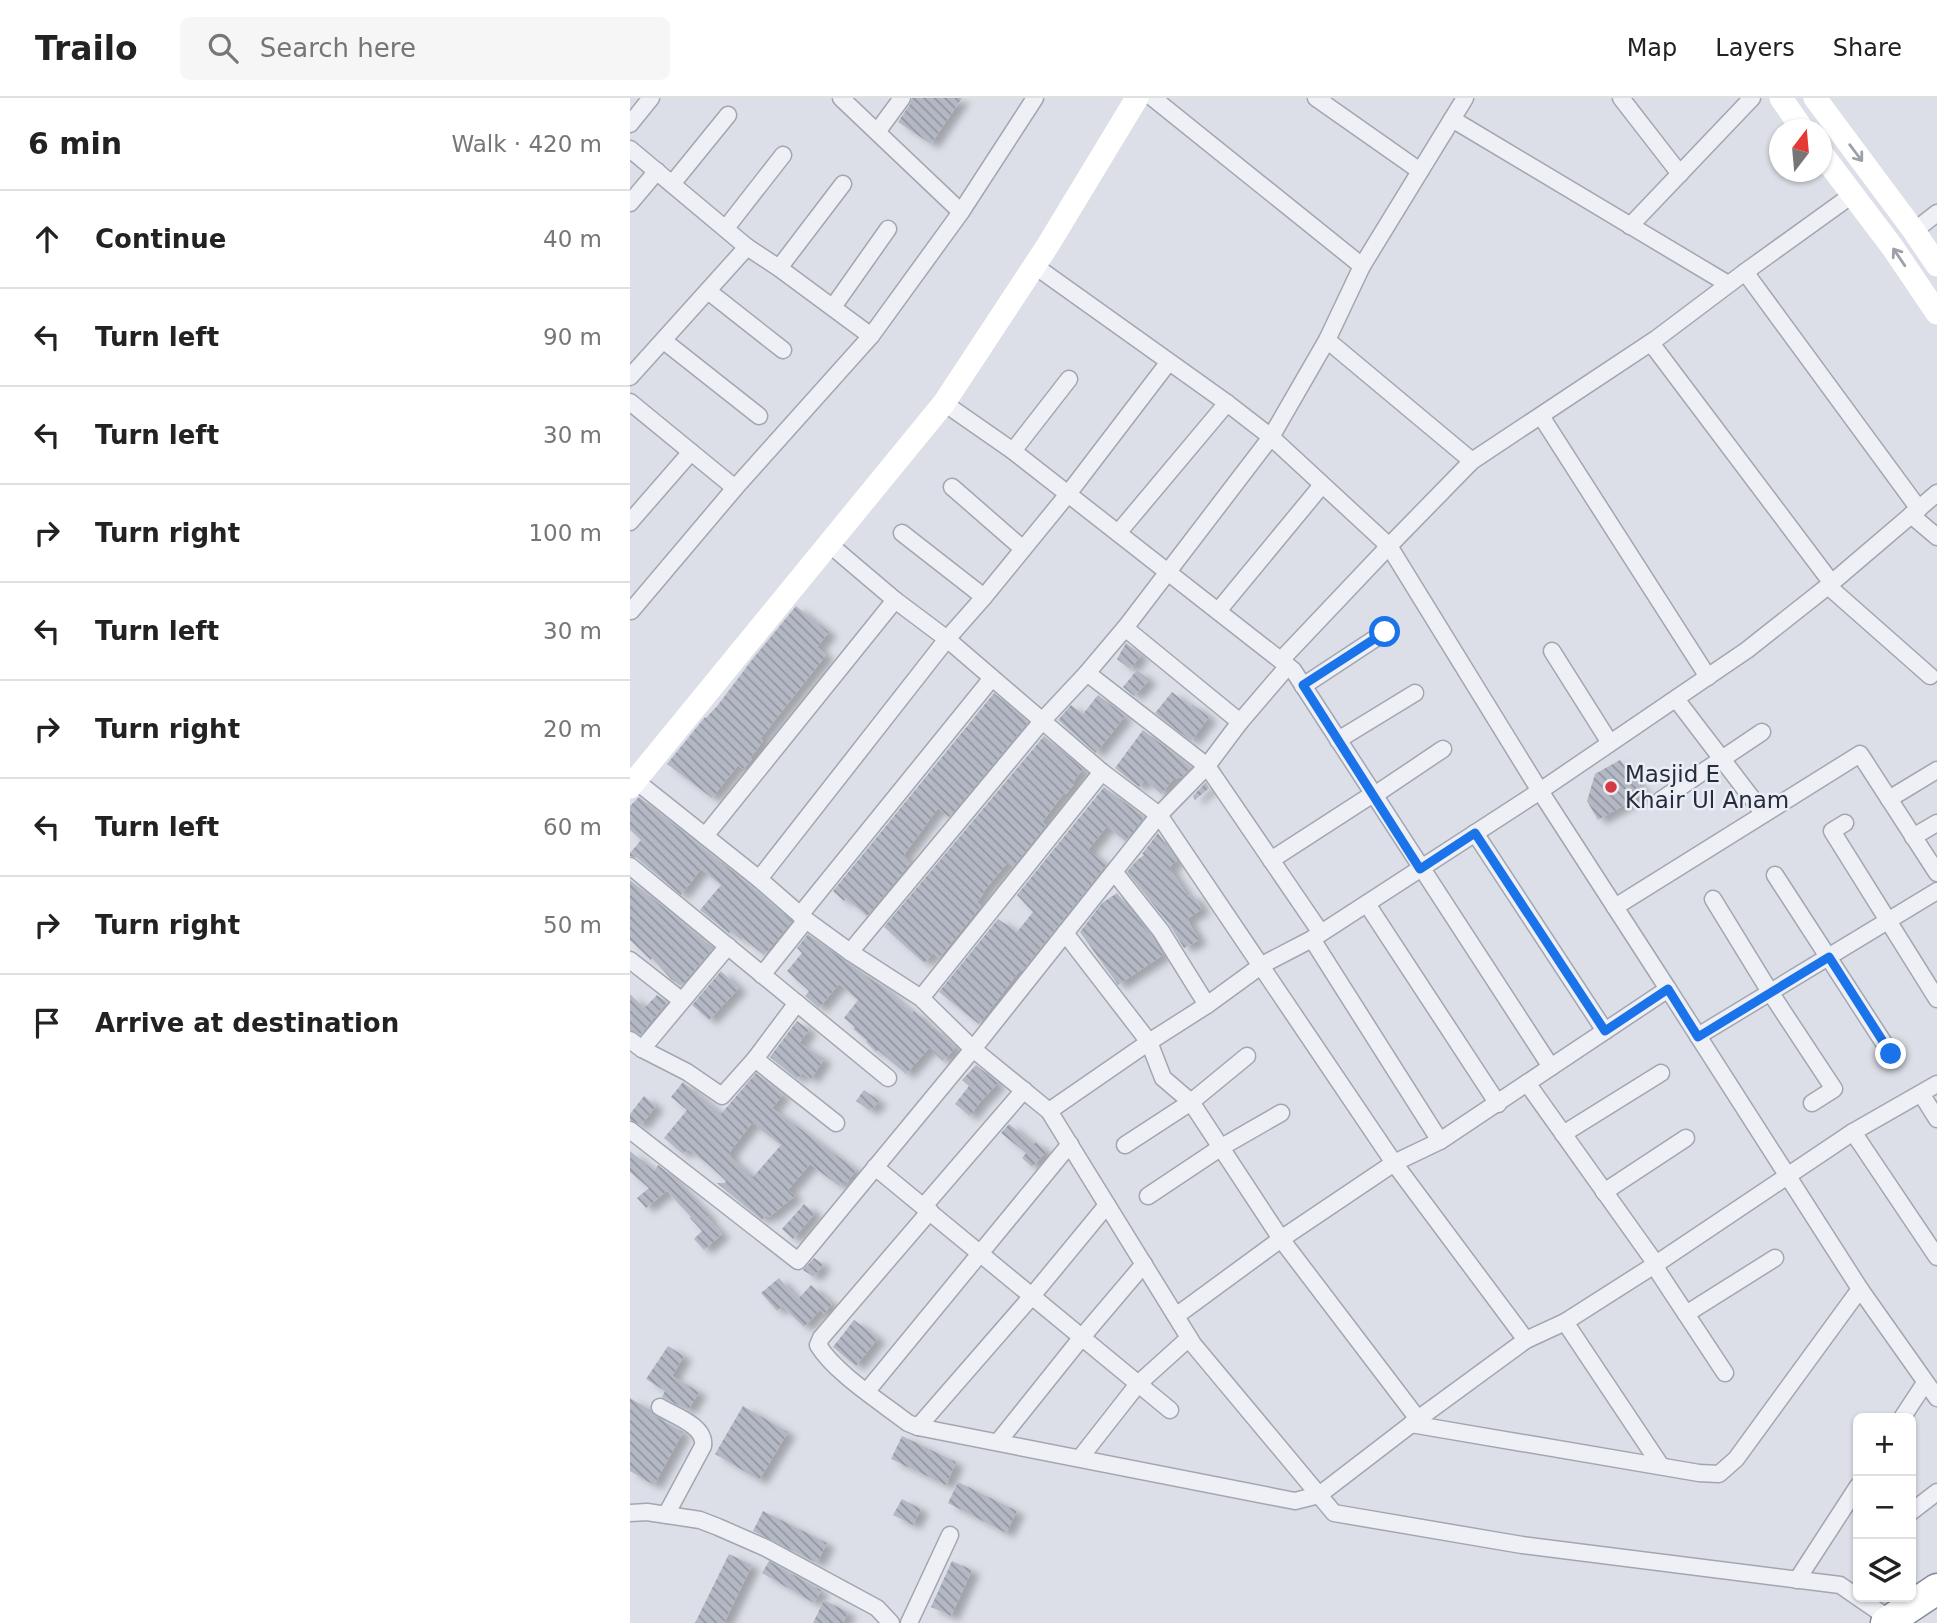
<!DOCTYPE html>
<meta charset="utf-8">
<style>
body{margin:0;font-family:"DejaVu Sans",sans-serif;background:#f6f6f6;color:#222}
.controls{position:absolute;right:21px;bottom:21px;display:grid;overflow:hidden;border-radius:10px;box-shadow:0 2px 5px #0004}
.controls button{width:63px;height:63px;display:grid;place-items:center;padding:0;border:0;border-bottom:2px solid #e0e0e0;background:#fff;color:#222;font:35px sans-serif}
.compass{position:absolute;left:1139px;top:21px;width:63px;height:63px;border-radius:50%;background:#fff;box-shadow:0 2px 5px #0004;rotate:16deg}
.stop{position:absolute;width:21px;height:21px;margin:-16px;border:5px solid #1a73e8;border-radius:50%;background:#fff}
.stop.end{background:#1a73e8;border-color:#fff;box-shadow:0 2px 7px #0008}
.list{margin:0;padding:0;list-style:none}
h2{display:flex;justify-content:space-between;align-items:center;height:91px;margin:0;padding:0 28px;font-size:30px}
h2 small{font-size:23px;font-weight:400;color:#767676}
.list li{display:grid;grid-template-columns:46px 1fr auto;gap:21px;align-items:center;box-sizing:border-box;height:98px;padding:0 28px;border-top:2px solid #e0e0e0}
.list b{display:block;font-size:26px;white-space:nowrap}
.list em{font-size:23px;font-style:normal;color:#767676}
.icon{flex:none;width:38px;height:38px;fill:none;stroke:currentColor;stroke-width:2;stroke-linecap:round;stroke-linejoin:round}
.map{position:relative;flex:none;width:1307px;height:1525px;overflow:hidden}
header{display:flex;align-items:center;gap:42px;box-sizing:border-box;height:98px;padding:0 35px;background:#fff;border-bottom:2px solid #e0e0e0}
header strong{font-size:33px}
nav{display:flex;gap:38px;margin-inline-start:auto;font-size:24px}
.search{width:490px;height:63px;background:#f6f6f6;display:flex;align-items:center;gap:18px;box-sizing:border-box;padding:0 24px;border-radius:10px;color:#767676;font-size:26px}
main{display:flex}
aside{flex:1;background:#fff}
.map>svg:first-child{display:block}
.building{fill:url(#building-back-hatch);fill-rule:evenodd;filter:url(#shadow)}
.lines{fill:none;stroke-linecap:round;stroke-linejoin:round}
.street-casing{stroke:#a1a6b1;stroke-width:19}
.highway-casing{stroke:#828b9e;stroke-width:33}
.street{stroke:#eef0f5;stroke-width:16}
.secondary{stroke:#fff;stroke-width:23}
.highway{stroke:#fff;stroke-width:30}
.oneway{stroke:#9da0a8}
.route{stroke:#1a73e8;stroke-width:9}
.poi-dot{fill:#d43946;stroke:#ebeef4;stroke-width:2.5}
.labels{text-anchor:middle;stroke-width:5;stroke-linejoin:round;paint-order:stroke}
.poi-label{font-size:23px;fill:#252c3d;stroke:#ebeef4;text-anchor:start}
</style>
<header>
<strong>Trailo</strong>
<div class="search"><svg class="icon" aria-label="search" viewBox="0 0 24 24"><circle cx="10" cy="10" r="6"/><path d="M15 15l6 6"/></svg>Search here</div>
<nav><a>Map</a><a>Layers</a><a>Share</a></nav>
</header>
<main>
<aside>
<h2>6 min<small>Walk · 420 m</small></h2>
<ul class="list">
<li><svg class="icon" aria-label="ahead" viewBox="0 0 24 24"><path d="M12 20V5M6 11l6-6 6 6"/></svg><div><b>Continue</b></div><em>40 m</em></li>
<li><svg class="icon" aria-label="left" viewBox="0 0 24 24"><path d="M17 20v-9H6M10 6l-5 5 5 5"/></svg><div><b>Turn left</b></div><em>90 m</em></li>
<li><svg class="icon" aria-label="left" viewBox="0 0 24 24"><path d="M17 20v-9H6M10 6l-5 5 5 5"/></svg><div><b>Turn left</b></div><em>30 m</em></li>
<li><svg class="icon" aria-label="right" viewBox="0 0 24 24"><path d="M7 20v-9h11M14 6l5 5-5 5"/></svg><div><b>Turn right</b></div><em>100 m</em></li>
<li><svg class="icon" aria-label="left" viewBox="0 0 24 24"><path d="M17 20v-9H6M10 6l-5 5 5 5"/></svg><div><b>Turn left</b></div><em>30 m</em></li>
<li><svg class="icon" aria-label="right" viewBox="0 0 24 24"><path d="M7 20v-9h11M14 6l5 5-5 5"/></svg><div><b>Turn right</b></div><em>20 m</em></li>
<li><svg class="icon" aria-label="left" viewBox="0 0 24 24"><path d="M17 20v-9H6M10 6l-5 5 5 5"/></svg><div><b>Turn left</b></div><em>60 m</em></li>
<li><svg class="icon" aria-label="right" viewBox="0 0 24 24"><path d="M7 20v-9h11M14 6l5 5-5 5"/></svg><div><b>Turn right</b></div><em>50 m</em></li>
<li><svg class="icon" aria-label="arrive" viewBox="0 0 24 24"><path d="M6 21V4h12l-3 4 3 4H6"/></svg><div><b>Arrive at destination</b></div></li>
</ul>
</aside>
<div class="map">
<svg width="1307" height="1525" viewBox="0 0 1307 1525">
<defs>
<pattern id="building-back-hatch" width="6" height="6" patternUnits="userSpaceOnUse" patternTransform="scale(1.75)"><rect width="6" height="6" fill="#b3b8c4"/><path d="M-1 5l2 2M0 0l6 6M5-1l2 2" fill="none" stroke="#9196a0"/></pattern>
<filter id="shadow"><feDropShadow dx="8" dy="4.5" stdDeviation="3.5" flood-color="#0004"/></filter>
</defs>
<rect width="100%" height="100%" fill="#dcdfe7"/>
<!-- building -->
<g class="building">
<polygon points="282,0 332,0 301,46 268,24 280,6"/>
<polygon points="166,508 199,534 187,549 196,557 130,641 133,643 120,660 122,661 113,671 108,667 82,700 37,666 75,619 76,620 88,607 121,563"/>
<polygon points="496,545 511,557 500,571 487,561"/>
<polygon points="507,572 519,582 504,598 493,589"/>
<polygon points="542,594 561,609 562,606 579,619 561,643 525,615"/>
<polygon points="364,595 398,624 319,719 308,710 273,758 281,764 237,818 216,800 214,803 203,793"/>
<polygon points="468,597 495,618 466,655 428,622 441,607 453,616"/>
<polygon points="513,632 561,669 551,680 550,678 547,681 545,679 531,696 515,682 509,689 485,670"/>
<polygon points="414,638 453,671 443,684 444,686 436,696 434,695 412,724 416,727 382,770 377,765 353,794 354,795 347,804 351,808 309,860 303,855 294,865 254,829"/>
<polygon points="990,662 1015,695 968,722 957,703 965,676"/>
<polygon points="576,684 579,690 565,702 563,698"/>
<polygon points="474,689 514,719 495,743 477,728 458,752 476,767 392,873 390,872 349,926 309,894 368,821 387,834 403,814 387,797"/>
<polygon points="9,699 122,789 162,823 134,857 113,840 111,842 101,833 99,835 70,812 91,787 71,771 51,797 7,760 0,758 0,755 11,742 0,732 0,708"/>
<polygon points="528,735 547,763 539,769 558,799 562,796 572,811 557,821 569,842 554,850 539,826 497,774 506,763 514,757 512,756"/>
<polygon points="0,782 83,850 51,888 41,881 22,860 21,862 0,842"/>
<polygon points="487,795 522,839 533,857 488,887 450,834 472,805"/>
<polygon points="178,836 246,885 247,884 251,887 282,915 284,913 302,931 304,929 326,949 313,963 299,950 276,976 248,952 246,954 236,944 237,942 223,931 225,929 214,920 228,902 209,886 189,910 175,898 179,893 157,873 172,855 167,850"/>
<polygon points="91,873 109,890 79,922 62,907"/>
<polygon points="0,896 14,910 27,897 37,904 10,937 0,932"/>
<polygon points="167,923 179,932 169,945 194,961 181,981 172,975 167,981 140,959"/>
<polygon points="346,967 368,985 350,1004 340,1018 325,1006 339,988 332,982"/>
<path d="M126,975L153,997L142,1010L226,1072L217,1085L215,1082L209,1088L180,1066L158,1092L165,1098L139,1119L136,1117L132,1122L87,1085H95L96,1083L79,1067L58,1051L53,1056L34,1040L57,1012L41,999L53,984L91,1016ZM122,1025L151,1047L123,1079L100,1059L102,1058L99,1055Z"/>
<polygon points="234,992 249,1003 240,1013 226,1003"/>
<polygon points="14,998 26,1008 11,1027 0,1022 0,1016"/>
<polygon points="379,1026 404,1046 406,1044 416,1054 402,1069 392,1060 396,1055 371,1035"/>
<polygon points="0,1053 24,1073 28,1067 39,1076 79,1118 77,1119 92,1136 74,1152 64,1141 72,1133 60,1120 61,1119 37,1093 16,1110 7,1100 19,1090 0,1074"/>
<polygon points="174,1106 185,1115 163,1141 152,1131"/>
<polygon points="184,1160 193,1166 184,1179 173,1172"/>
<polygon points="149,1180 168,1201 181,1187 202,1206 194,1216 190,1212 174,1229 152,1208 147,1213 131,1195"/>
<polygon points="224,1222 248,1240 226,1268 203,1249"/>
<polygon points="38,1248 54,1258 42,1278 69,1294 58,1312 32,1299 35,1293 16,1281"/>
<polygon points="0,1300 20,1312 25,1318 53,1334 24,1387 0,1373"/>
<polygon points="113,1308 158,1334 129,1382 85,1356"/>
<polygon points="272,1338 326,1364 316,1387 261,1361"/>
<polygon points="328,1384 387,1413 376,1435 318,1405"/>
<polygon points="272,1401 291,1411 283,1427 263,1417"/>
<polygon points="133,1413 197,1445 187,1465 123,1433"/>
<polygon points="99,1456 122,1467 94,1525 65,1525"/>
<polygon points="139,1463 191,1492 184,1505 132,1475"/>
<polygon points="322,1463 342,1472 321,1518 301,1509"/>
<polygon points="194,1502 218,1514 213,1525 183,1525"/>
</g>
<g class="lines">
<defs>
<g id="street">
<polyline points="211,0 331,114"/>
<polyline points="523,0 732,168 835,0"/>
<polyline points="686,0 790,73"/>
<polyline points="991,0 1050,76"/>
<polyline points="822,21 1098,186"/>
<polyline points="0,26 21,0"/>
<polyline points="247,34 272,0"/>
<polyline points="0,51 117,149 149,170 241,238"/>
<polyline points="42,86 98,17"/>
<polyline points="0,105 27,73"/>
<polyline points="1000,128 1122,0"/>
<polyline points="96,130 153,57"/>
<polyline points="1284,133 1307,115"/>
<polyline points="405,168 597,305 641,339 697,242 732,168"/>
<polyline points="149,170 213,86"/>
<polyline points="1115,174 1289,411"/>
<polyline points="78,193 153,252"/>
<polyline points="203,209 258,131"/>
<polyline points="697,242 842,363"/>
<polyline points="34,243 129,318"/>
<polyline points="1021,245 1201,484"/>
<polyline points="0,279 117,149"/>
<polyline points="0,304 105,390"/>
<polyline points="314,305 383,353 663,572 921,969 897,985 1026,1166 935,1224 896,1242 788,1321 651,1141 561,1004 533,980 519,944 419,1013"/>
<polyline points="911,318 1078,579"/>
<polyline points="383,353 439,281"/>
<polyline points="322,389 392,450"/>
<polyline points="1281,417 1307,439"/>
<polyline points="0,424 61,354"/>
<polyline points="272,435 354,499"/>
<polyline points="488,435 597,305"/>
<polyline points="199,446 265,502 317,541 472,674 529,717 764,1065 896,1242"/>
<polyline points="1198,488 1300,578"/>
<polyline points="0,512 1,513 105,390 241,238 331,114 405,0"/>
<polyline points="588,513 692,387"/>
<polyline points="495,530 610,624 658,568"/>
<polyline points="922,553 980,645"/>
<polyline points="457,575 577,668 691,835"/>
<polyline points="673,588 755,534"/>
<polyline points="1046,601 1134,716"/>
<polyline points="610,624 577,668 529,717 343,951 419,1013 563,1246 704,1415 892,1447 1210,1487 1261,1522"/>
<polyline points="708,642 785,595"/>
<polyline points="743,698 813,651"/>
<polyline points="1259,701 1307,672"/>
<polyline points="1031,702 1132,634"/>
<polyline points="1215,725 1202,733 1307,901"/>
<polyline points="845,735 975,933"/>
<polyline points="75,738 265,502"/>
<polyline points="1283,739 1307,725"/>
<polyline points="641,762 743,696"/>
<polyline points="0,768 258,980"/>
<polyline points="485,775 531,833 577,907"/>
<polyline points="1145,777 1261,956"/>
<polyline points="129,781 317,541 354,499 438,396 538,265"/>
<polyline points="1083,801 1140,894 1204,991 1182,1005"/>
<polyline points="737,806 868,1006"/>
<polyline points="985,809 1230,656 1307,775"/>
<polyline points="170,817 362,580"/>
<polyline points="435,835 519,944 577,907 632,867 682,841 910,693 759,448 842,363 1026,241 1115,174 1222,97"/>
<polyline points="682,841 810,1043"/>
<polyline points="220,854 413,622 457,575 495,530 641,339 759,448 651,562"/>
<polyline points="0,862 51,902"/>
<polyline points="132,877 176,822"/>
<polyline points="1038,891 1230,1191 1307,1300"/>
<polyline points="291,900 472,674"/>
<polyline points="1068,938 1307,793"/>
<polyline points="0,942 12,951 57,974 92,998 125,961 167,905"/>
<polyline points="12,951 98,848"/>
<polyline points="125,961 206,1025"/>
<polyline points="921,969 1038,891 910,693 1117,552 1198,488 1307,395"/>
<polyline points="1292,997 1307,1021"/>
<polyline points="0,1032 168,1163 343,951 291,900 220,854 176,822 129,781 6,683"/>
<polyline points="1223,1034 1307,1159"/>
<polyline points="933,1036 1031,975"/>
<polyline points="495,1047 561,1004 617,958"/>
<polyline points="245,1069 540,1312"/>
<polyline points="974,1094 1056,1040"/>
<polyline points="518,1098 590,1050 651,1015"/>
<polyline points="294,1108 394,992"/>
<path d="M300,1113L191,1240L188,1247C205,1275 251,1304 278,1325L288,1329L665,1403L689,1397L788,1321"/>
<polyline points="1056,1216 1145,1160"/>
<polyline points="546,1218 651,1141 764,1065 810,1043 897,985"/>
<polyline points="935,1224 1031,1368"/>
<polyline points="1095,1275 1029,1175 1026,1166 1223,1034 1307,986"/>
<polyline points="237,1293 440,1046"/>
<path d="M30,1309C45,1318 76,1328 73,1348L36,1417"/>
<polyline points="1272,1320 1295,1285"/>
<polyline points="781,1326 1069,1375 1089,1376 1106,1361 1230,1191"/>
<polyline points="288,1329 402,1198 477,1107"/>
<polyline points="368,1344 452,1239 514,1166"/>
<polyline points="450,1360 508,1286 559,1240"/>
<polyline points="1281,1414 1307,1394"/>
<polyline points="0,1415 17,1414 70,1422 88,1429 136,1450 247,1510 261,1525"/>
<polyline points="1167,1482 1228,1388"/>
<polyline points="279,1525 320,1437"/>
</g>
<polyline id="highway" points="1256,1525 1307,1491"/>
</defs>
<!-- street casing -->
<use href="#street" class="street-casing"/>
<!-- highway casing -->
<use href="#highway" class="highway-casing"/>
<!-- street -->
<use href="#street" class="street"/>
<!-- secondary -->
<g class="secondary">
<polyline points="1151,0 1173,32"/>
<polyline points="1185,0 1284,133 1307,167"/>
<polyline points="1192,56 1263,150 1307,215"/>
<polyline points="0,689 314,305 418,147 507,0"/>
</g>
<!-- highway -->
<use href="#highway" class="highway"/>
</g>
<!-- one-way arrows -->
<defs><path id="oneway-shaft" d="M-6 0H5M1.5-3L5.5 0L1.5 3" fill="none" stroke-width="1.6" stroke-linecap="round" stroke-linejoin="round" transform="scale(1.75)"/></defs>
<g class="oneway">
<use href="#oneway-shaft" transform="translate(1226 55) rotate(53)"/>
<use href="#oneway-shaft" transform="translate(1269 159) rotate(-124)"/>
</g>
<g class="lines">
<!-- route -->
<polyline class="route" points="755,534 673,587 790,771 845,735 975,933 1038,891 1068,939 1199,859 1261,956"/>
</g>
<!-- markers -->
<circle class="poi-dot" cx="981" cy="689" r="7"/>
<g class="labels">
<!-- poi labels -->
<g class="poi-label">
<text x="995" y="684">Masjid E<tspan x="995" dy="26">Khair Ul Anam</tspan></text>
</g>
</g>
</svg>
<div class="controls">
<button>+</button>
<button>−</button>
<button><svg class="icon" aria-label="layers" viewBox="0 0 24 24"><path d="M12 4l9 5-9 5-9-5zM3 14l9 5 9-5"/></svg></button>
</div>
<svg class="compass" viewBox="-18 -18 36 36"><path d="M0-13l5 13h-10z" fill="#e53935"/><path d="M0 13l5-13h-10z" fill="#767676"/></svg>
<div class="stop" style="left:755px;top:534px"></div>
<div class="stop end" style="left:1261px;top:956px"></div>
</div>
</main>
